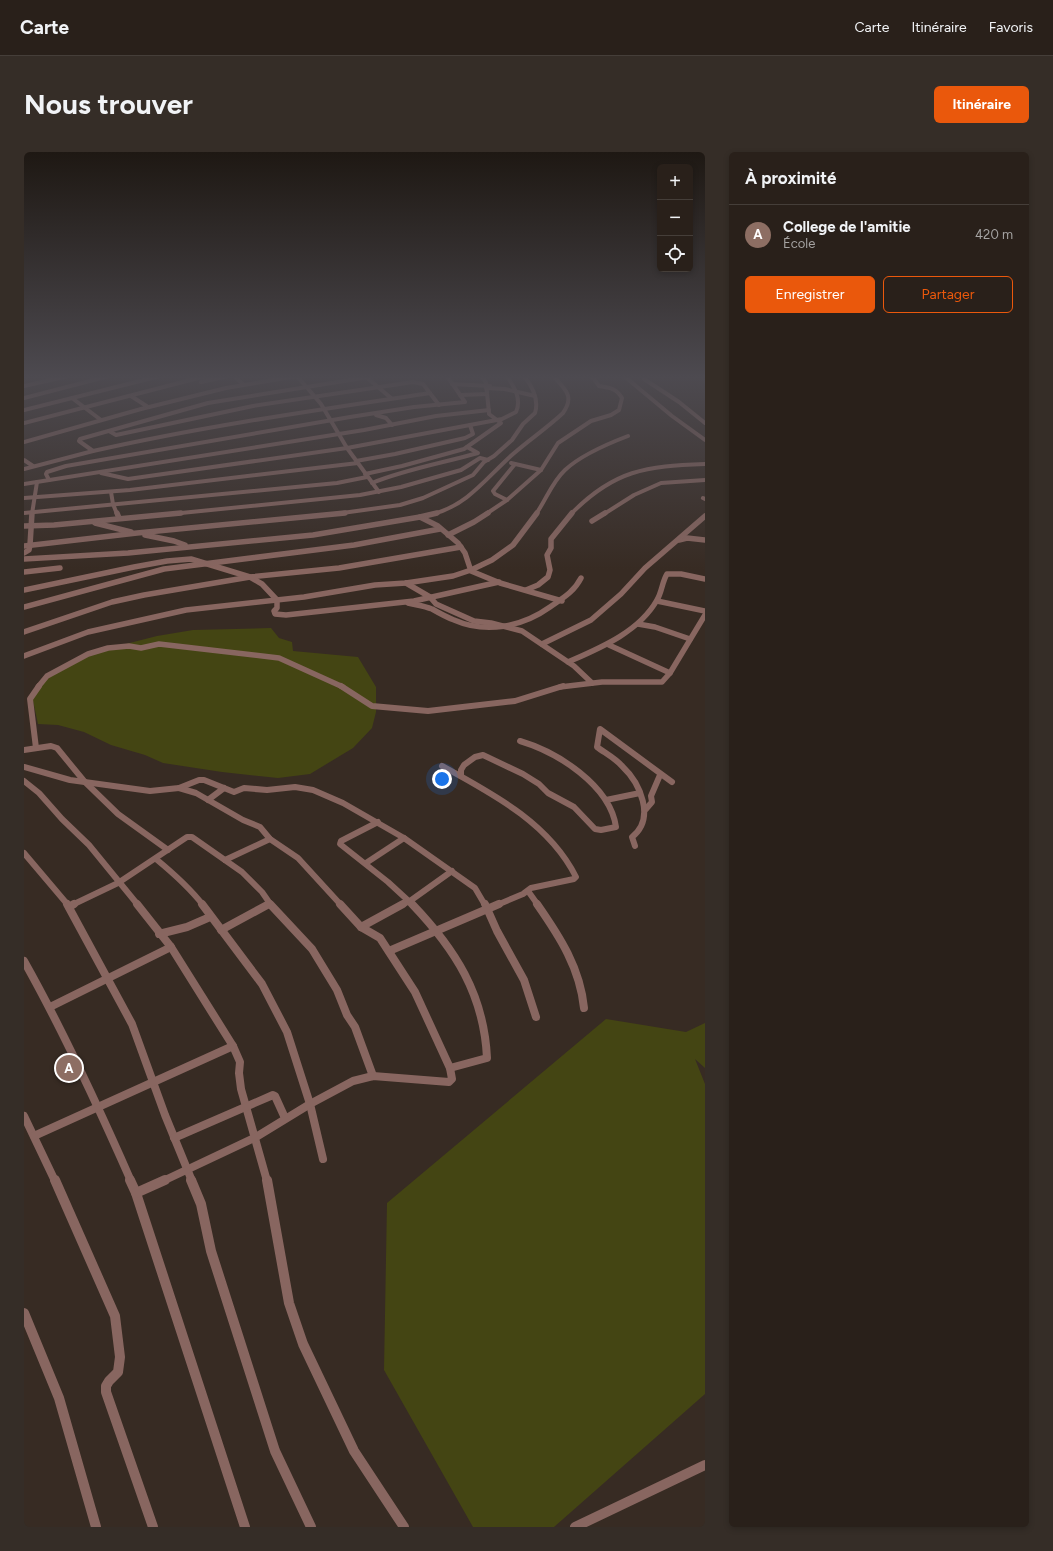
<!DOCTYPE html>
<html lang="fr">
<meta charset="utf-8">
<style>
body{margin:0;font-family:Figtree,sans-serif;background:#352d27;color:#f1f3f6}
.controls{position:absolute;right:12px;top:12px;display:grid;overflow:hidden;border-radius:6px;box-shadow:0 2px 6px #0003}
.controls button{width:36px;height:36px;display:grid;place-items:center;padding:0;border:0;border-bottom:1px solid #453e39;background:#29201a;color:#f1f3f6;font:20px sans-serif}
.you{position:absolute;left:418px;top:627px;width:14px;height:14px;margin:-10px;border:3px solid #fff;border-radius:50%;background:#1a73e8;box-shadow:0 0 0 6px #1a73e833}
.badge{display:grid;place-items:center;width:26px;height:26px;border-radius:50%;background:#ea580c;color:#fff;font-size:13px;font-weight:700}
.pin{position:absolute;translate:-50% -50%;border:2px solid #fff;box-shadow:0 1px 4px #0006}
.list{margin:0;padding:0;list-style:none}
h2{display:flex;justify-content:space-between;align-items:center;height:52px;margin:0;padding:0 16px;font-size:17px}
h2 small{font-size:13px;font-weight:400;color:#a5a3a2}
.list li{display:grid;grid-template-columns:26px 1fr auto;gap:12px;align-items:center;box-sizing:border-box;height:60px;padding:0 16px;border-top:1px solid #453e39}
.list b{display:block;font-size:15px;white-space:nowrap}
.list p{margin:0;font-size:13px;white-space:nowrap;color:#a5a3a2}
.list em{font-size:13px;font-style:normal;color:#a5a3a2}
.actions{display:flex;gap:8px;padding:12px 16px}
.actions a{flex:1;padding:9px 0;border:1px solid #ea580c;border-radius:6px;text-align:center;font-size:14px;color:#ea580c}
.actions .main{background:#ea580c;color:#fff}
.icon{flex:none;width:22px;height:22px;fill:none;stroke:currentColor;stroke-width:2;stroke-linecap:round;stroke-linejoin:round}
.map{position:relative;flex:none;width:681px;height:1375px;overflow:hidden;border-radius:6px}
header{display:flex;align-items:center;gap:24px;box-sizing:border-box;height:56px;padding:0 20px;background:#29201a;border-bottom:1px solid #453e39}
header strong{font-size:19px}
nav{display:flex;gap:22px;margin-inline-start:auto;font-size:14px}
.intro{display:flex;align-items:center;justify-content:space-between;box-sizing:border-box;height:96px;padding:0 24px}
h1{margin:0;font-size:28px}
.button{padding:10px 18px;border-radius:6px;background:#ea580c;color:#fff;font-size:14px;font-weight:700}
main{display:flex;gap:24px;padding:0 24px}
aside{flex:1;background:#29201a;border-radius:6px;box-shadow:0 2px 6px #0003}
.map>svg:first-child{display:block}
.green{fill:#444513}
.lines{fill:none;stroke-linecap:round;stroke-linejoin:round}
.street-far4{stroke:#886660;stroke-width:4}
.street-far3{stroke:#886660;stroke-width:5.5}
.street-far2{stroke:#886660;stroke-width:6}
.street-far1{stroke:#886660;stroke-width:8}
.street{stroke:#886660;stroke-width:10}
</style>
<header>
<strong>Carte</strong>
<nav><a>Carte</a><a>Itinéraire</a><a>Favoris</a></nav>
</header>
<div class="intro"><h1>Nous trouver</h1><a class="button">Itinéraire</a></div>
<main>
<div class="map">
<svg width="681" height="1375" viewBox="0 0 681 1375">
<rect width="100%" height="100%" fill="#372b23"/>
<!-- green -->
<g class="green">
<polygon points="247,476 255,486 268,490 269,499 334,505 352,535 352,560 348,576 329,596 286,622 254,626 198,620 139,611 121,603 87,593 60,580 34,573 14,572 8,544 28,520 45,512 86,496 133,484 169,478"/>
<polygon points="582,867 662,880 681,871 681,916 671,907 681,932 681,1242 530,1375 449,1375 360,1218 363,1051"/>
</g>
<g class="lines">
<!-- street-far4 -->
<g class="street-far4">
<polyline points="210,224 219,232"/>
<polyline points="341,224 367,246"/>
<polyline points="458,224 462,231 465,261"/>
<polyline points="600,224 648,264 681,288"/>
<polyline points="620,227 655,250 681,271"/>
<polyline points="177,230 204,224"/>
<polyline points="428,232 466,234"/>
<polyline points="0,234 44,224"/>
<polyline points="462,236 481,237 511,244"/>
<polyline points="436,243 463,242"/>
<polyline points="107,244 124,255"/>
<polyline points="0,246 85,224"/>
<polyline points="48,246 77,268"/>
<polyline points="0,258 136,224"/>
<polyline points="352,263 362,266 368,273"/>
<polyline points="0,271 182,224"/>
<polyline points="85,279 92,283 229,254 389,230 399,232 415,253"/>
<polyline points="0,290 117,257 202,236 273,224 297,252 323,296 355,340"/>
<path d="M69,299C180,274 293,258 406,241"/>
<polyline points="0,308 9,314"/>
<polyline points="332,309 371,302 441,286 449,282 446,273"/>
<polyline points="487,311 517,318"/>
<polyline points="0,317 69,299 55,289 56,287 184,251 351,224"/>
<path d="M77,321L104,327L323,296L478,267L492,260C498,247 490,235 483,224"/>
<polyline points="341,322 378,314 440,297 477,271 465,262"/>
<polyline points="25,328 22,322 23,320 42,314 326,265 390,255 441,250 423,224"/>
<path d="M348,331C382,317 419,311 454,301L443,295"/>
<polyline points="0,332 340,278 412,264 465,258"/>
<polyline points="87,340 89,352 93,362"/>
<polyline points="0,346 106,338 334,311"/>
<polyline points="679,346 681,347"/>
<polyline points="483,348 471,342 469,339 491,312"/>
<polyline points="0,361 313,331 343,325"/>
<polyline points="8,362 13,330"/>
<polyline points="147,362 336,343 377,335 437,318 456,306 464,308"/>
<path d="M311,362L376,353L399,346L449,323L460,310L470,304L488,288L499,272L511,261C515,248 508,234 500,224"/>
<path d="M409,362C444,353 463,325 489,302C505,288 523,276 539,261C551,244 541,237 529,224"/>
<path d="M462,362L483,348L517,318L534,291L567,269L587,263L595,258L598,246C592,236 586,236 575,234L568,224"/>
<path d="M512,362C522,348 528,330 541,318C557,303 583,292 604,284"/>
<path d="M547,362C590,318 622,314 681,312"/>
<polyline points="580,362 610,343 637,331 681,328"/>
</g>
<!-- street-far3 -->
<g class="street-far3">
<polyline points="93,361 95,366"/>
<polyline points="396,365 413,361"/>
<polyline points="568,369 581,361"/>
<polyline points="71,371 107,380"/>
<polyline points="0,374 30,373 157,361"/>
<polyline points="121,383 150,389 161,393"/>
<polyline points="424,383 450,370 464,361"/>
<polyline points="655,388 663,386 681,388"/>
<polyline points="0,394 113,381 321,361"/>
<polyline points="0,401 5,398 6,393 8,361"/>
<polyline points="0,407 104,401 289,383 396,365 414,374 434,391 441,401 447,419 476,431 538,449"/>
<polyline points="0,420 36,416"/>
<polyline points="382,431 406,445 412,452 450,469 467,471 498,479 550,514 568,531"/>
<polyline points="0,438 110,415 143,409 167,407 226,425 238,432 253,448 253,456 250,459 251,462 262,463 390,449 475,430"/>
<polyline points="502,438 514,433 524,425 526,418 523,403 527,396 527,387 548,361"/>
<polyline points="633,449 681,459"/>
<path d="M384,451C392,453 400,454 408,457C415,461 422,465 430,468C462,482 498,475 526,455C539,446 550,440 557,426"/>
<polyline points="0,455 140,417 330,393 416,377"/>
<polyline points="614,472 631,475 666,487"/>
<polyline points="0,480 88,450 120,443 226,425 315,416 437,395"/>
<polyline points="518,492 567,468 597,442 621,416 681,364"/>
<polyline points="585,493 646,521"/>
<polyline points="0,504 64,480 162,458 280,445 351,433 382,431 429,424 447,418 468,408 489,393 513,361"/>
<path d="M544,510C576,496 615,480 633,448C638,440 638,430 643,422H657L681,427"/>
<polyline points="14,535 23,524 64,502 84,496 105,494 117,496 135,492 255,506 319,535"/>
<polyline points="536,535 578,530 638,530 646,521 681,463"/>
</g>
<!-- street-far2 -->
<g class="street-far2">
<polyline points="317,534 348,554 404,559 491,549 539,534"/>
<polyline points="12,596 6,547 15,534"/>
<polyline points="0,598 27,594 33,596 60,629 94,662 144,698"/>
<path d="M418,614C469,642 525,671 552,725L550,727L507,736L499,742L473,753"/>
<polyline points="0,615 46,628 126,639 155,636 175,628 180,628 210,640 220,636 243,638 271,635 289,638 319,651 380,686 451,736 461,753"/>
<path d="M437,624V618L440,613L451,605L459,603L499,622L515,632L524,641L550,655L571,677L577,678L592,675C586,633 533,600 496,589"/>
<polyline points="0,629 15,641 38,667 65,693 114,753"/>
<polyline points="155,636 172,641 219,668 236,675 246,687 274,706 317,753"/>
<polyline points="184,648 200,636"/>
<polyline points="582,648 616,641"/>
<polyline points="622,657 628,650 627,644 636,623"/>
<polyline points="354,670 317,689 316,692 364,730 389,753"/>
<path d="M611,694L608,685C632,666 616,631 598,614C591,606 581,601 573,595L576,577L648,630"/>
<polyline points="0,701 44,753"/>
<path d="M132,707C149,721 165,735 179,753"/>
<polyline points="201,708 246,687"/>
<polyline points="342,711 380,686"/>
<polyline points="504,739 514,753"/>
<polyline points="48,753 94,731 163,685 168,685 218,720 238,740 247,753"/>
<polyline points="243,753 246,752"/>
<polyline points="377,753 386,749 428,719"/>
</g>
<!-- street-far1 -->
<g class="street-far1">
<polyline points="43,752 108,872 141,963 168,1029"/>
<polyline points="113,752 147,795 209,894 216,910 215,921 217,937 243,1029"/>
<polyline points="178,752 238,832 263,880 286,952 299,1007"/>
<polyline points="246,752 288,797 313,838 323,863 331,875 349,924"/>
<path d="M388,752C431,797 460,842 463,906L426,916"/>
<polyline points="461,752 473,779 500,828 512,865"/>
<path d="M513,752C536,785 556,816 560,856"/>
<polyline points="45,755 50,752"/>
<polyline points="337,775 379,752"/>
<polyline points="197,778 245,752"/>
<polyline points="135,782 163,775 186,765"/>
<polyline points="365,799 475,752"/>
<path d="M0,809C40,880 74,954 107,1029"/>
<polyline points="26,855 147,795"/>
<polyline points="0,964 31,1029"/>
<polyline points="10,984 209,894"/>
<polyline points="150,986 249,943 251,944 261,966"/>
<polyline points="139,1029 232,985 286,952 329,929 349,924 425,930 428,927 426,916 391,840 356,786 337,775 316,752"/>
</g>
<!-- street -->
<g class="street">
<polyline points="31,1028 91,1164 96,1205 94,1220 85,1229 82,1234 82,1240 129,1375"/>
<polyline points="106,1028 112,1041 221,1375"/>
<polyline points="167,1028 177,1052 187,1099 251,1299 287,1375"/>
<polyline points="243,1028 265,1151 279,1192 330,1299 380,1375"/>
<polyline points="112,1041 141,1028"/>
<polyline points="0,1161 35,1246 72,1375"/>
<polyline points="551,1375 681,1313"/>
</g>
</g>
<!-- sky -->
<linearGradient id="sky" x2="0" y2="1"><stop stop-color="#1e1813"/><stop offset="0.54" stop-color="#4d4a50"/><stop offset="1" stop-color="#4d4a50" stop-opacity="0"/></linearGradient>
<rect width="681" height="417" fill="url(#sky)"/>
</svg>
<div class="controls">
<button>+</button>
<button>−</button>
<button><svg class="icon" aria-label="locate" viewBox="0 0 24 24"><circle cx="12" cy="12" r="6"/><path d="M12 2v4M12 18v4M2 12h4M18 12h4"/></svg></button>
</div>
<div class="you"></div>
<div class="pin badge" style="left:45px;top:916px;background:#8d6e63">A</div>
</div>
<aside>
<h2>À proximité<small></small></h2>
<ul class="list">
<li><span class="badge" style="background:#8d6e63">A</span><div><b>College de l'amitie</b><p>École</p></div><em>420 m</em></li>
</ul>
<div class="actions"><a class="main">Enregistrer</a><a>Partager</a></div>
</aside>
</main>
